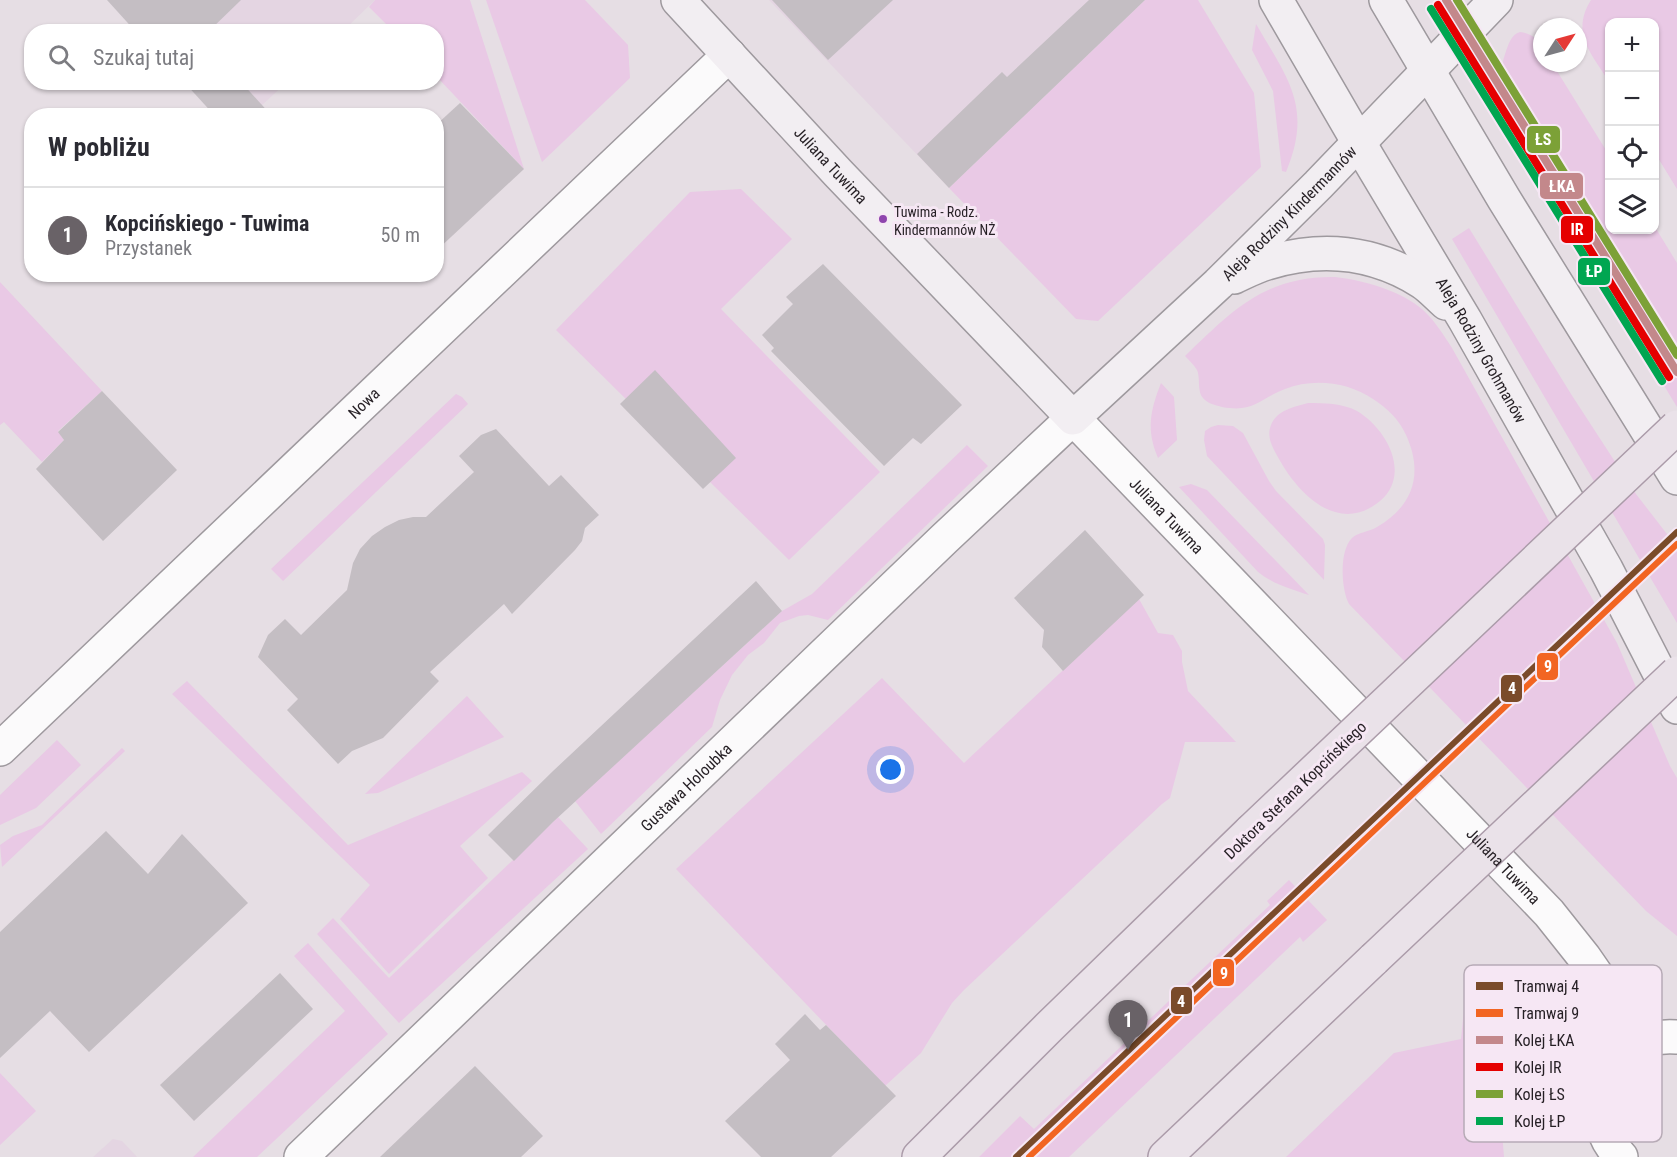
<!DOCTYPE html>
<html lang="pl">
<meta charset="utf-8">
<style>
body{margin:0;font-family:"Roboto Condensed",sans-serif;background:#f2f2f3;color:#2b2b33}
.controls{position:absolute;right:18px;top:18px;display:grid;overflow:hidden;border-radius:12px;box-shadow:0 2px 4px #0004}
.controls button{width:54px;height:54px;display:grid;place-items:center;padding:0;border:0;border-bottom:2px solid #e1e1e2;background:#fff;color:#2b2b33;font:30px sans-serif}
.compass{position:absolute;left:1533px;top:18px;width:54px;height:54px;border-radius:50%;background:#fff;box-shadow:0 2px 4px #0004;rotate:54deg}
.you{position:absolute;left:891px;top:770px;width:21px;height:21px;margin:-15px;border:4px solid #fff;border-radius:50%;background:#1a73e8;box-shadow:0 0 0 9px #1a73e833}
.badge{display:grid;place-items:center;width:39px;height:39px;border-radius:50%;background:#696267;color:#fff;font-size:20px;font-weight:700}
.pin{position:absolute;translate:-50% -50px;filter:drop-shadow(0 2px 3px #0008)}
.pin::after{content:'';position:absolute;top:32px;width:21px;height:18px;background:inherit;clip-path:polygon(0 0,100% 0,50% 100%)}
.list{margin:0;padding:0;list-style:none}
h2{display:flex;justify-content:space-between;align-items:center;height:78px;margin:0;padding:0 24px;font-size:26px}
h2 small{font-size:20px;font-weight:400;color:#7c7c81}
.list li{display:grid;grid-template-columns:39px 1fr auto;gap:18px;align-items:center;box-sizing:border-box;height:96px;padding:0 24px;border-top:2px solid #e1e1e2}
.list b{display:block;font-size:22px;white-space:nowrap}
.list p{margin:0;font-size:20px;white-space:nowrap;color:#7c7c81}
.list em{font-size:20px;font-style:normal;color:#7c7c81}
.icon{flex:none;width:33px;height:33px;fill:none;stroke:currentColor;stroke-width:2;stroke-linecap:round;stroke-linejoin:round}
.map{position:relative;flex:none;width:1677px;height:1157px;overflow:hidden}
.search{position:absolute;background:#fff;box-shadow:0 2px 4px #0004;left:24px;top:24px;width:420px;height:66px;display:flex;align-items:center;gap:15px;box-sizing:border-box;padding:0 21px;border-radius:24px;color:#7c7c81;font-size:22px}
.panel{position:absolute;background:#fff;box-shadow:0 2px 4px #0004;left:24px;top:108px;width:420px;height:174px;border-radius:24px}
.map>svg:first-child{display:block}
.built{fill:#e4d5e2}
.green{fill:#e9c9e5}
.building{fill:#c4bec3}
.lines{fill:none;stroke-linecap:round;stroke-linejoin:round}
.street-casing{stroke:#9e999e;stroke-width:36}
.secondary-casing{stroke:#9e999e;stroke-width:36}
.primary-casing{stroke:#ab9ba9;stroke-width:36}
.street{stroke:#fbfafb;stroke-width:33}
.secondary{stroke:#f2eef2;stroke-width:33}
.primary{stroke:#eae2e9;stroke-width:33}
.primary-bridge-casing{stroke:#ab9ba9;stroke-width:36;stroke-linecap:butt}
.primary-bridge{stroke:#eae2e9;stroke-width:33}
.rail-1-casing{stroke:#f6e7f4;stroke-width:12}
.rail-2-casing{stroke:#f6e7f4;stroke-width:12}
.rail-3-casing{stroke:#f6e7f4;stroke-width:12}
.rail-4-casing{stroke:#f6e7f4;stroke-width:12}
.rail-1{stroke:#c3888b;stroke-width:8}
.rail-2{stroke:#e50000;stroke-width:8}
.rail-3{stroke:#7ca137;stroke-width:8}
.rail-4{stroke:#00a651;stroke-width:8}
.tram-1-casing{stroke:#f6e7f4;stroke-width:10}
.tram-2-casing{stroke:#f6e7f4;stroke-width:10}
.tram-1{stroke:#7a4b2a;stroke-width:6}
.tram-2{stroke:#f26522;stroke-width:6}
.bus-dot{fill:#8e44ad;stroke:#f6e7f4;stroke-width:2}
.labels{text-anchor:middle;stroke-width:6;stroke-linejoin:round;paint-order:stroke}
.bus-label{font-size:14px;fill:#251f24;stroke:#f6e7f4;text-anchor:start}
.street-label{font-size:16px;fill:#251f24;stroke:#f6e7f4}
.key{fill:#f6e7f4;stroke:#b7abb6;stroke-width:1.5}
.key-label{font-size:16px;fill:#251f24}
.line-badge{stroke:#f6e7f4;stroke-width:2}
.badge-label{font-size:16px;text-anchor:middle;font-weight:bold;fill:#fff}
</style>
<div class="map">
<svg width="1677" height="1157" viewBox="0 0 1677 1157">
<rect width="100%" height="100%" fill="#e6dee4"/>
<!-- built -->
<g class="built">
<polygon points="163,0 375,0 342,32 193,31"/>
<polygon points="769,0 1145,0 949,188"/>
<polygon points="240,83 286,83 261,106"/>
<polygon points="113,1139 122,1141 137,1157 93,1157"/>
</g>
<!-- green -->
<g class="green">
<polygon points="375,0 470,0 524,169 437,77 436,32 393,31 369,7"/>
<polygon points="486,0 585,0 628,45 630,78 542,162"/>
<polygon points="1145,0 1198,0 1254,93 1261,167 1098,321 1076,319 949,188"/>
<path d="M1591,0H1677V189L1655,153L1654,22H1610L1609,82C1592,54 1570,33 1591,0Z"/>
<path d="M1256,24C1288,79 1313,107 1286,172L1282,171L1273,91L1252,50Z"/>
<path d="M1520,32C1539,35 1542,45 1542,63H1552L1609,155L1610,230H1654L1655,227L1677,263V407L1511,134C1500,106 1496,79 1506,51C1509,43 1511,35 1520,32Z"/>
<polygon points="741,189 792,239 721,309 880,472 789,560 556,330 690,192"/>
<polygon points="1469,228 1571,394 1636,494 1677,547 1677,623 1452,239"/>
<path d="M1335,277C1363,280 1402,291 1423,310C1435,321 1443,334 1452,348L1617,643L1670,766L1677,778V936L1646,911L1349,604C1341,589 1339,551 1352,538C1358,532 1369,532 1377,527C1413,506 1424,474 1406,435C1399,419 1387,408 1373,399C1348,382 1313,378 1285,389C1259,399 1254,413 1222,407C1216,405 1209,404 1205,400C1196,393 1201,379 1197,370C1194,365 1189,360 1185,356C1233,310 1265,276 1335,277Z"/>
<polygon points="0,282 102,391 58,431 64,440 42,462 4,422 0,425"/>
<path d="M1161,383L1174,397L1177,440L1158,458C1146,430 1150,411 1161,383Z"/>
<polygon points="456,394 462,397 468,404 283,581 271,569"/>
<path d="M1308,403C1324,403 1342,403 1357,411C1386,428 1412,474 1380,501C1339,535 1299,495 1279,459C1273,449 1266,437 1271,425C1277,410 1294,407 1308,403Z"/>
<polygon points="1218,425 1233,426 1243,433 1269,481 1276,491 1323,539 1325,545 1324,580 1207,456 1204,440 1205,431 1211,427"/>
<polygon points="967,445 988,466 828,620 808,615 799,616 780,623 764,643 748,655 732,675 720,700 712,727 601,834 575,801 782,611 812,594"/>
<path d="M1191,484L1207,490L1309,595C1291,589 1273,584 1258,572L1179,487Z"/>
<polygon points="1139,599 1158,633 1173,635 1182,651 1182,662 1188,691 1236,742 1185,742 1170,798 1162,804 964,990 952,1003 921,1053 885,1086 676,869 882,678 964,763"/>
<polygon points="187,681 348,845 522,772 532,781 460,846 488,878 389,974 340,919 370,885 172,694"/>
<polygon points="467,696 504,737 378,793 365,794"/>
<polygon points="57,740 81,765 36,808 0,825 0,795"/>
<polygon points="122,748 125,751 2,867 0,845 13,836 42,825"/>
<polygon points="558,817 588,849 399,1023 317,934 333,918 389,978"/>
<polygon points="1289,880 1327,920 1303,942 1300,937 1069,1157 979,1157 1020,1116 1034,1129 1270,905 1267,901"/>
<polygon points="308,943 388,1034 257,1157 193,1157 345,1011 294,956"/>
<polygon points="1466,989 1507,1033 1500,1063 1499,1094 1504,1157 1286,1157 1394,1053 1461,1039"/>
<polygon points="0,1073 36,1111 0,1145"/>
</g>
<!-- building -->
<g class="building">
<polygon points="107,0 241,0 208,32 136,32"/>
<polygon points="772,0 893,0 828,60"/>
<polygon points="1089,0 1145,0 949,188 917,154 1002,72 1007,77"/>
<polygon points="184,82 241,82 272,116 215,116"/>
<polygon points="460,103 524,169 436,251 436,125"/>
<polygon points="823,264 962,405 921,444 913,438 884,466 771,351 774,348 762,335 793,304 786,297"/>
<polygon points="655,370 736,458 703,489 620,404"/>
<polygon points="102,391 177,470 103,541 36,469 64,440 58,432"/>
<polygon points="496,429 549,486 561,475 599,515 585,528 582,541 575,550 512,614 504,604 430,672 439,681 383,738 352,751 338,764 287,710 298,699 258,657 268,635 285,619 301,635 347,590 353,563 360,549 372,536 385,527 399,520 413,517 426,517 474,472 459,456 481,435"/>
<polygon points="1085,530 1144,595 1063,671 1042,647 1044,630 1014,598"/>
<polygon points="756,581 782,611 553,822 514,861 488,835 553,771"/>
<polygon points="106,831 148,874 182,834 248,903 89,1052 50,1011 0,1058 0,932"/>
<polygon points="280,973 313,1009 194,1121 160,1085"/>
<polygon points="805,1014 820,1030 826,1025 896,1096 831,1157 761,1157 725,1121 790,1060 775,1044"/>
<polygon points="475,1066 543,1136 521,1157 380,1157"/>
</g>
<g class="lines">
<defs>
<g id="street">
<path id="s1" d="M0,749L729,55"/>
<path id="s2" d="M301,1157L944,539L1073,418L1549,913L1584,957L1613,999L1639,1044"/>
<path d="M1621,1157C1575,1111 1611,1031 1677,1037"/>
</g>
<g id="secondary">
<path id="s3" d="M678,0L838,173L1073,418L1218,284L1318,185L1496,0"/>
<path id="s4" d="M1276,0L1359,143L1465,320L1606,569L1677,707"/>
<polyline points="1386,0 1504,199 1677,478"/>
<path d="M1234,277C1245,272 1256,266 1267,263C1322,246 1373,251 1422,282C1430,287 1438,296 1446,303"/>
</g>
<g id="primary">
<polyline points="919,1157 1049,1027 1251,831"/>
<polyline points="1165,1157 1374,959"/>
</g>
</defs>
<!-- street casing -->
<use href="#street" class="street-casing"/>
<!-- secondary casing -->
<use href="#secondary" class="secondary-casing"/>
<!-- primary casing -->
<use href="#primary" class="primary-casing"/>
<!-- street -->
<use href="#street" class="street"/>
<!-- secondary -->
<use href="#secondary" class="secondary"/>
<!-- primary -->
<use href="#primary" class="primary"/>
<defs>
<g id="primary-bridge">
<polyline points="1251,831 1677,427"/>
<polyline points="1374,959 1677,673"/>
</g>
</defs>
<!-- primary-bridge casing -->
<use href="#primary-bridge" class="primary-bridge-casing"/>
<!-- primary-bridge -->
<use href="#primary-bridge" class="primary-bridge"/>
<defs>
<polyline id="rail-1" points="1446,0 1677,372"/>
<polyline id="rail-2" points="1438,5 1669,377"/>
<polyline id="rail-3" points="1457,0 1677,355"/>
<polyline id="rail-4" points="1431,9 1662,381"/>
</defs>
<!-- rail-1 casing -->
<use href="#rail-1" class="rail-1-casing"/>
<!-- rail-2 casing -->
<use href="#rail-2" class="rail-2-casing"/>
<!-- rail-3 casing -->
<use href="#rail-3" class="rail-3-casing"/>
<!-- rail-4 casing -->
<use href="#rail-4" class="rail-4-casing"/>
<!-- rail-1 -->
<use href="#rail-1" class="rail-1"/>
<!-- rail-2 -->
<use href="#rail-2" class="rail-2"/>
<!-- rail-3 -->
<use href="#rail-3" class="rail-3"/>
<!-- rail-4 -->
<use href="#rail-4" class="rail-4"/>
<defs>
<polyline id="tram-1" points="1016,1157 1677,532"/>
<polyline id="tram-2" points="1029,1157 1677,544"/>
</defs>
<!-- tram-1 casing -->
<use href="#tram-1" class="tram-1-casing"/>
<!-- tram-2 casing -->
<use href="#tram-2" class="tram-2-casing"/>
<!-- tram-1 -->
<use href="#tram-1" class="tram-1"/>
<!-- tram-2 -->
<use href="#tram-2" class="tram-2"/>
</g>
<!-- markers -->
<circle class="bus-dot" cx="883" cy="219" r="5"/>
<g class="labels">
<!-- bus labels -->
<g class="bus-label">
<text x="894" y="217">Tuwima - Rodz.<tspan x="894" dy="18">Kindermannów NŻ</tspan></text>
</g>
<!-- street labels -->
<g class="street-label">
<text dy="6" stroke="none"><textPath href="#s3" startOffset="225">Juliana Tuwima</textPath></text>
<text dy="6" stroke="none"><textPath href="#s3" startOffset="873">Aleja Rodziny Kindermannów</textPath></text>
<text dy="6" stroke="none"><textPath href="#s4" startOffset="406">Aleja Rodziny Grohmanów</textPath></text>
<text dy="6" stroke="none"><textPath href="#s1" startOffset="502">Nowa</textPath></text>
<text dy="6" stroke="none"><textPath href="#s2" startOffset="1204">Juliana Tuwima</textPath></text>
<text dy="6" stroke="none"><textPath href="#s2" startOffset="534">Gustawa Holoubka</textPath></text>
<text transform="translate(1295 790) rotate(-44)" y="6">Doktora Stefana Kopcińskiego</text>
<text dy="6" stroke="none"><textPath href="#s2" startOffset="1690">Juliana Tuwima</textPath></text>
</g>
</g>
<!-- legend -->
<rect x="1464" y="965" width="198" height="177" rx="9" class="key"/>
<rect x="1476" y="982" width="27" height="8" fill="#7a4b2a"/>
<rect x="1476" y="1009" width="27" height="8" fill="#f26522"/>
<rect x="1476" y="1036" width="27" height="8" fill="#c3888b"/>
<rect x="1476" y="1063" width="27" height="8" fill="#e50000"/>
<rect x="1476" y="1090" width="27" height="8" fill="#7ca137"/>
<rect x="1476" y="1117" width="27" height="8" fill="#00a651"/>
<g class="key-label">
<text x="1514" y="992">Tramwaj 4</text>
<text x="1514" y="1019">Tramwaj 9</text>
<text x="1514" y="1046">Kolej ŁKA</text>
<text x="1514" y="1073">Kolej IR</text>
<text x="1514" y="1100">Kolej ŁS</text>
<text x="1514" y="1127">Kolej ŁP</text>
</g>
<g class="line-badge">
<rect x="1526" y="125" width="35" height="29" rx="6" fill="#7ca137"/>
<rect x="1539" y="172" width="45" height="28" rx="6" fill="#c3888b"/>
<rect x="1560" y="215" width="34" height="29" rx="6" fill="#e50000"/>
<rect x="1577" y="257" width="34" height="29" rx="6" fill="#00a651"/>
<rect x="1536" y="652" width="23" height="29" rx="6" fill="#f26522"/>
<rect x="1500" y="674" width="23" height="29" rx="6" fill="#7a4b2a"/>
<rect x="1212" y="958" width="23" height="29" rx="6" fill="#f26522"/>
<rect x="1170" y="986" width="23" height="29" rx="6" fill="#7a4b2a"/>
</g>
<g class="badge-label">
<text x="1543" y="145">ŁS</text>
<text x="1562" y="192">ŁKA</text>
<text x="1577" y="235">IR</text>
<text x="1594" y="277">ŁP</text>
<text x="1548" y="672">9</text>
<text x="1512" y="694">4</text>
<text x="1224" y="979">9</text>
<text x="1181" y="1007">4</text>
</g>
</svg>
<div class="controls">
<button>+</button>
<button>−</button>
<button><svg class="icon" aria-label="locate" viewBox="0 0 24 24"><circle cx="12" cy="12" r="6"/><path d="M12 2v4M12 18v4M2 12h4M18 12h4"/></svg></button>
<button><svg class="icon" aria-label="layers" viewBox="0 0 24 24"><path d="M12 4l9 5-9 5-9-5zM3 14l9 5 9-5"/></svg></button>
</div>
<svg class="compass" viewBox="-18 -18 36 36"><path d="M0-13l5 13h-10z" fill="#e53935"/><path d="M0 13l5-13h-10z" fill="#7c7c81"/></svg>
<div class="you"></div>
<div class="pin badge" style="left:1128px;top:1050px">1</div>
<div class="search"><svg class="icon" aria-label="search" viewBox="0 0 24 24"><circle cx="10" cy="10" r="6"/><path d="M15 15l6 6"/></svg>Szukaj tutaj</div>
<section class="panel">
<h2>W pobliżu<small></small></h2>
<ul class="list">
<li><span class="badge">1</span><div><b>Kopcińskiego - Tuwima</b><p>Przystanek</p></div><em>50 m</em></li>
</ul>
</section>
</div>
